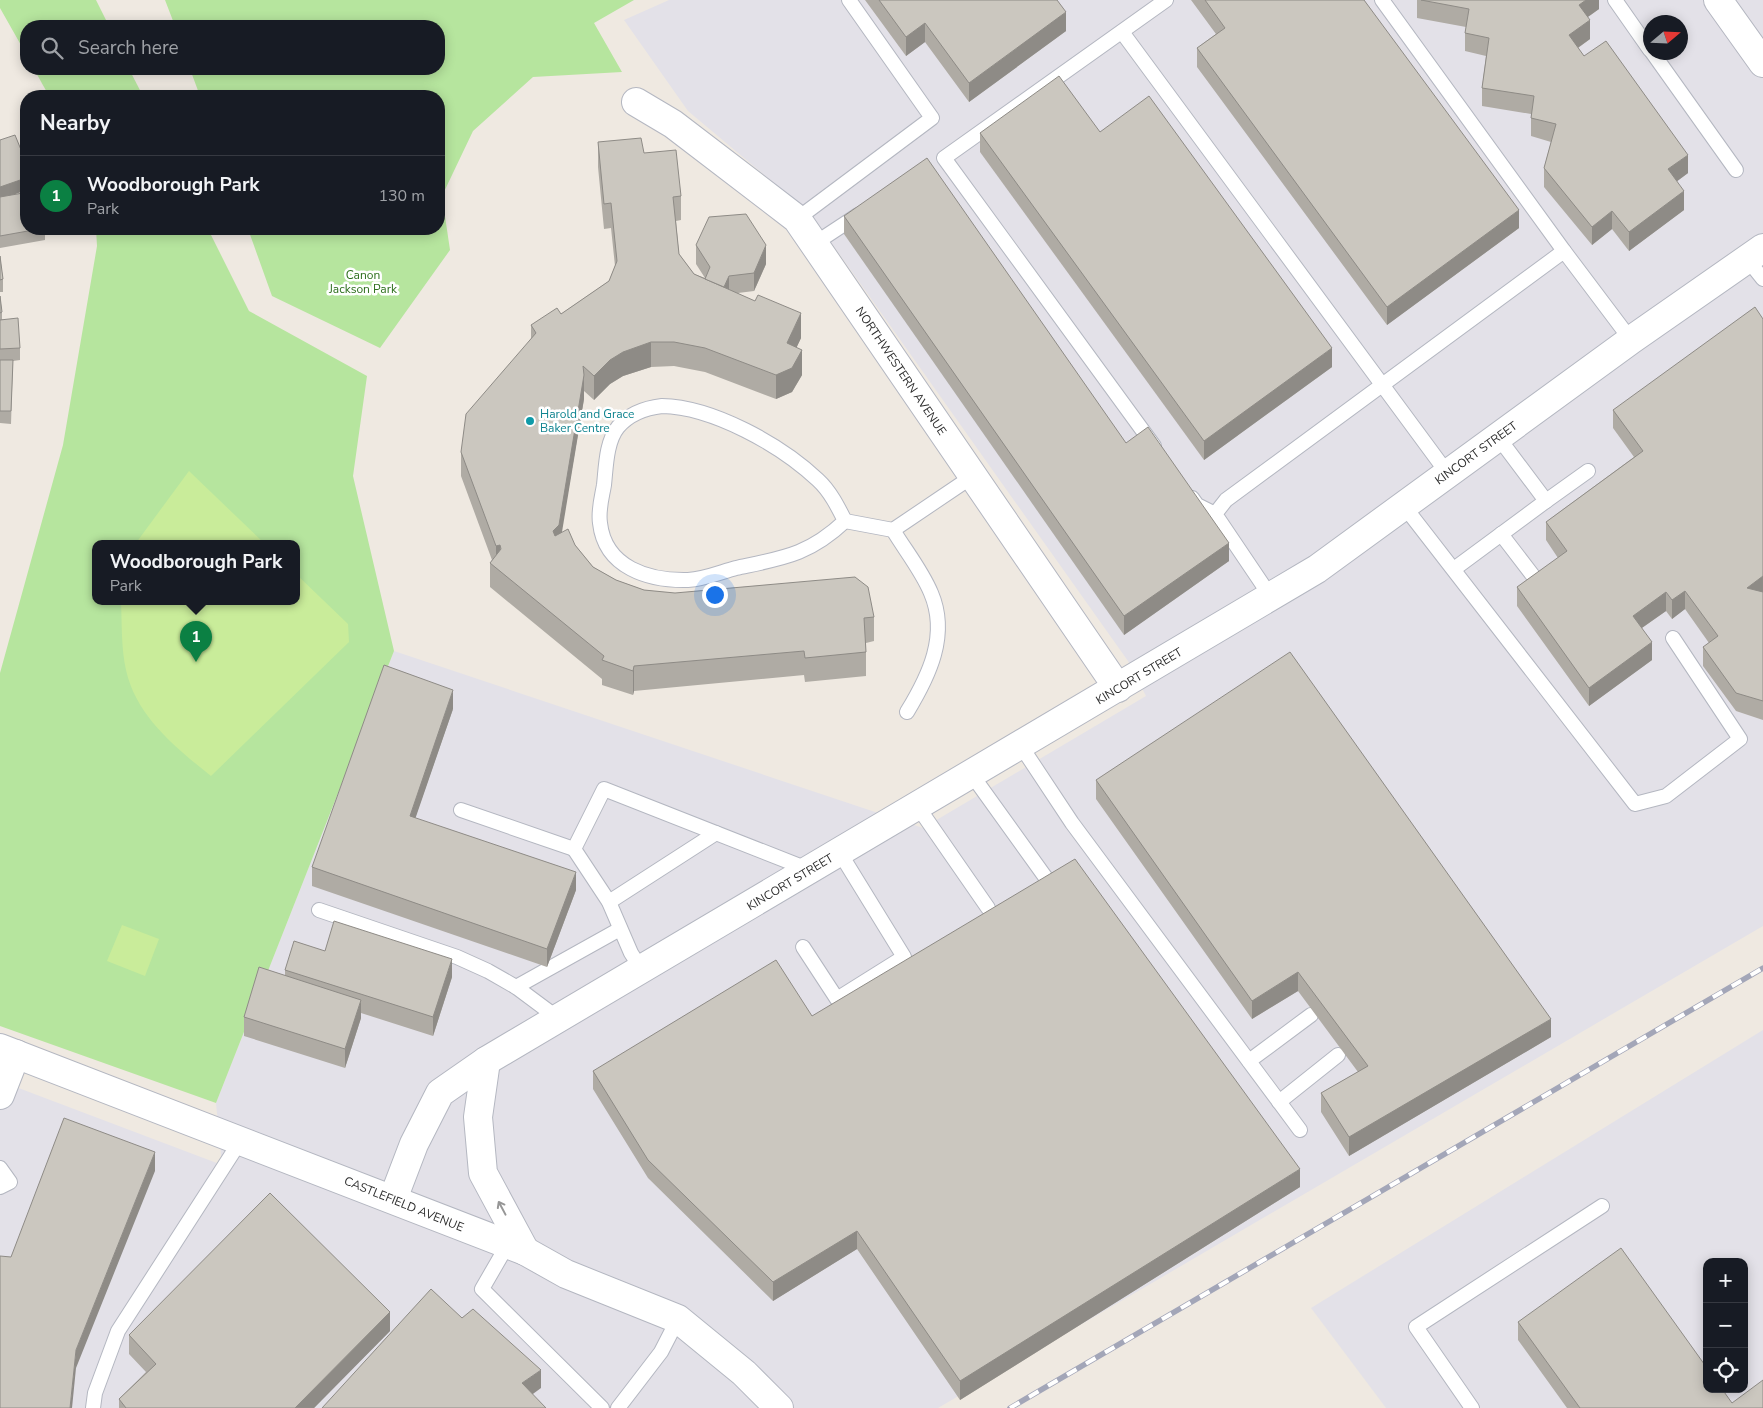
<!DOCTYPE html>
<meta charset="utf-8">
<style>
body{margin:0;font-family:"Nunito Sans",sans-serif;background:#20242c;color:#f1f3f6}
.controls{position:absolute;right:15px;bottom:15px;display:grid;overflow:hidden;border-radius:10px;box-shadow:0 2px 12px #0003}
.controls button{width:45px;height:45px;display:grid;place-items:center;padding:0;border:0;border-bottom:1px solid #363941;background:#171b24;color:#f1f3f6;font:25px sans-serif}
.compass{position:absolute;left:1643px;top:15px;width:45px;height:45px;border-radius:50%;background:#171b24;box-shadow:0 2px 12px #0003;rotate:71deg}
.you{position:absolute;left:714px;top:594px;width:18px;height:18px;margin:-12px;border:4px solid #fff;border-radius:50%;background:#1a73e8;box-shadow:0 0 0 8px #1a73e833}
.badge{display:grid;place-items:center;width:32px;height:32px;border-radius:50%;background:#0b8043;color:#fff;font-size:16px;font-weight:700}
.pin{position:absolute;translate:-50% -41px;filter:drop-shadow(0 1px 2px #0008)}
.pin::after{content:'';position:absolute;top:26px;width:18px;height:15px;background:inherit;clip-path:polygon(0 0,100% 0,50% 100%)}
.popup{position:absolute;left:92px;top:540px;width:208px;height:65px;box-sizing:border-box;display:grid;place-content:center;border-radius:10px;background:#171b24;filter:drop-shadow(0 1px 4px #0005);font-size:16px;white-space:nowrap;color:#9ea1a6}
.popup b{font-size:19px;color:#f1f3f6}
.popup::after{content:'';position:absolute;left:50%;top:100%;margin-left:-10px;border:10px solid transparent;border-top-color:#171b24}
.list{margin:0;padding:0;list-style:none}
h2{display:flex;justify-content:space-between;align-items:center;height:65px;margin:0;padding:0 20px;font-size:21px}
h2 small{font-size:16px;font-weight:400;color:#9ea1a6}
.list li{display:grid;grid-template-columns:32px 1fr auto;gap:15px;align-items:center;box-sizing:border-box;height:80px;padding:0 20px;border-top:1px solid #363941}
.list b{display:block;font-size:19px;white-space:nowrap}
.list p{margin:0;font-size:16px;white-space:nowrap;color:#9ea1a6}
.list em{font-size:16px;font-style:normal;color:#9ea1a6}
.icon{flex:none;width:28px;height:28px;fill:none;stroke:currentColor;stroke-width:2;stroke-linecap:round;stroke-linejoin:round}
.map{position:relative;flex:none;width:1763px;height:1408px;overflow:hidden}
.search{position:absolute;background:#171b24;box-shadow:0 2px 12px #0003;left:20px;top:20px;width:425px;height:55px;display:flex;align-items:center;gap:12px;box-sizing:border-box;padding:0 18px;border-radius:20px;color:#9ea1a6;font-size:19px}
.panel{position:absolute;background:#171b24;box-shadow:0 2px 12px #0003;left:20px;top:90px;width:425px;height:145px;border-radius:20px}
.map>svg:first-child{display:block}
.industrial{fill:#e3e1e8;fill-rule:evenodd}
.green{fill:#b6e59e;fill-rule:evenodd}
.pitch{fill:#c9ec9a}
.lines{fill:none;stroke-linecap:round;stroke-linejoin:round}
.service-casing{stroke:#b4b7c1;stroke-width:16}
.minor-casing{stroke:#b4b7c1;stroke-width:30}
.tertiary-casing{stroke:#b4b7c1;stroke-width:30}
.service{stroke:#fff;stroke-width:14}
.minor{stroke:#fff;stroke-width:28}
.tertiary{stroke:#fff;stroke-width:28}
.rail-casing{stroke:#a3a6b8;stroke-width:5.5}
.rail{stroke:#fff;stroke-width:4;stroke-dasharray:11;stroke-linecap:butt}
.wall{fill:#afaba4}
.shaded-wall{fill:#8e8b86}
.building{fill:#cbc7bf;stroke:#8e8b86}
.oneway{stroke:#969696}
.culture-dot{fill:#0f9aa8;stroke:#fff;stroke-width:2}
.labels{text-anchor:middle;stroke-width:5;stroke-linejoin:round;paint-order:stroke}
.park-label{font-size:12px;fill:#2c6e1b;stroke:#fff}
.street-label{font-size:12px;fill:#2e2e2e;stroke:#fff}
.culture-label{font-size:12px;fill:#0d838f;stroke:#fff;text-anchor:start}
</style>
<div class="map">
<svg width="1763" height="1408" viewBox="0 0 1763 1408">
<rect width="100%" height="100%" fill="#efe9e1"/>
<!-- industrial -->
<g class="industrial">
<path d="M669,0H1763V926L938,1408H0V1081L222,1165L216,1103L394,651L923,828L1146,696L1128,661L811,214L688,111L624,20ZM1650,22H1680V52H1650Z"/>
<path d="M1763,1030V1408H1386L1311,1308ZM1707,1262H1744V1389H1707Z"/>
</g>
<!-- green -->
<g class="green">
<polygon points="0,0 96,0 109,26 26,26 26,54 0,8"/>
<polygon points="165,0 634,0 594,23 622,72 533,77 473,131 442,196 450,250 380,348 272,296 248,229 439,229 439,96 200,96 190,69 439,69 439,26 175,26"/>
<polygon points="34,69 129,69 143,96 49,96"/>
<path d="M96,229H208L249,311L367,376L353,476L394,651L216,1103L0,1026V673L63,445L97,246ZM96,543H296V601H96Z"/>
</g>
<!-- pitch -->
<g class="pitch">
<polygon points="189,471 264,543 136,543"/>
<path d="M296,574L348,624L349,642L211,776C176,748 136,716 126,670C121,648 122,624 121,601H296Z"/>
<polygon points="122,925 159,939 145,976 107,961"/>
</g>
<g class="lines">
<defs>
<g id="service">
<polyline points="1382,0 1564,251"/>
<polyline points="1615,0 1650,50"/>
<polyline points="1122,32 1448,474"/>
<polyline points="1652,52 1736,170"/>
<polyline points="797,219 932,118 849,0"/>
<polyline points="814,244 858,215"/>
<polyline points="1747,259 1763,279"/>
<path d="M662,406C713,407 781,445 818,480C830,491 838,507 845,521C809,555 783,558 736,568C721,572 705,579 688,580C649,581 605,568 600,523C598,510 602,497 604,485C606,467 606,442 618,427C629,414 645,408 662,406Z"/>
<polyline points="1154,446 944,158 1166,0"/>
<polyline points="1192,498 1197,505 1215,514"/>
<polyline points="1546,501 1588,471"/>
<polyline points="1404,506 1635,804 1666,796 1740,739 1673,638"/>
<polyline points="845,521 893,530 973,476"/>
<path d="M893,530C905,550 922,571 931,593C949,635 929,676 907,712"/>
<polyline points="1501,534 1534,577"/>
<polyline points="1454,569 1546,501 1498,437"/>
<polyline points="1271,597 1215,514 1226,500 1564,251 1631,340"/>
<polyline points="1021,746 1072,823 1300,1130"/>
<polyline points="972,775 1046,878"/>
<polyline points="918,807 988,908"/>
<polyline points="461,810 574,849 604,789 810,870"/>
<polyline points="574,849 609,902 631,953 642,970"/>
<polyline points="609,902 716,833"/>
<polyline points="319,910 457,957 488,971 516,987 559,1019"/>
<polyline points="803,947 837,999 904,957 840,853"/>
<polyline points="516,987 620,929"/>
<polyline points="1249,1061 1311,1015"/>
<polyline points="1279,1102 1338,1055"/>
<polyline points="0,1168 10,1182 0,1187"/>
<polyline points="508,1244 482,1289 602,1408"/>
<polyline points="93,1408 95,1393 118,1331 241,1140"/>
<polyline points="618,1408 661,1352 678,1319"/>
<polyline points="1472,1408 1416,1327 1602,1206"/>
</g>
<g id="minor">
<polyline points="636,102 673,124 797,219 1118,688"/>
<polyline points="486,1061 478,1117 483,1173 525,1251"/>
<polyline points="0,1095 16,1054"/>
<polyline points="393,1199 414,1144 440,1093 486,1061 1317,569 1631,340 1763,248"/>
</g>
<g id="tertiary">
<polyline points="1718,0 1763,63"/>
<polyline points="0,1048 525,1251 566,1274 678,1319 744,1373 779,1408"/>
</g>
</defs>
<!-- service casing -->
<use href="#service" class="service-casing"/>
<!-- minor casing -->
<use href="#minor" class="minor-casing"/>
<!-- tertiary casing -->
<use href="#tertiary" class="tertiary-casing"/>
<!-- service -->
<use href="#service" class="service"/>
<!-- minor -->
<use href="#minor" class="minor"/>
<!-- tertiary -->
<use href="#tertiary" class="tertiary"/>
<defs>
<polyline id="rail" points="1010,1408 1763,968"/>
</defs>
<!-- rail casing -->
<use href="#rail" class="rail-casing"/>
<!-- rail -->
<use href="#rail" class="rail"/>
</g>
<!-- wall -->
<g class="wall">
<polygon points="865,0 1057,0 1066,31 969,102 925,42 906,56"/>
<polygon points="1191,0 1364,0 1519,228 1387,325 1197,67 1197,48 1216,34"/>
<polygon points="1417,0 1599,0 1599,9 1588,17 1590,39 1578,48 1584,56 1688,173 1677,181 1684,210 1629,251 1612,229 1592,245 1544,187 1544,168 1551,142 1531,136 1531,114 1482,106 1482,88 1486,56 1465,51 1465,33 1466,27 1417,18"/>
<polygon points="1100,132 1332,367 1204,460 980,152 980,133"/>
<polygon points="0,140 26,162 26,190 14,194 26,229 45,229 45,240 0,248"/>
<polygon points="598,142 644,153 681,196 681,220 676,221 679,254 694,274 705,278 696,264 696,245 766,264 754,291 738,293 801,338 796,348 802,375 792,392 776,399 705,372 674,366 651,367 623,376 610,384 594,400 584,391 584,399 561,533 575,545 593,567 616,580 644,590 874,617 874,641 866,643 866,676 805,682 804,675 634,691 633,695 602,685 602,679 490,587 490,563 492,560 461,476 461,452 531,339 531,325 561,314 609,281 615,266 611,228 604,229 598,167"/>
<polygon points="844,216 1126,443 1229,561 1124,635 844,234"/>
<polygon points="0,256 3,279 3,292 0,292"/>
<polygon points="0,296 2,312 2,319 20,348 20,360 13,361 11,424 0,423"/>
<polygon points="1763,319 1763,720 1736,711 1703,666 1703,647 1709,643 1685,609 1672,619 1666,611 1642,628 1652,660 1589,706 1517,606 1517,587 1558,558 1546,540 1546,522 1634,457 1613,428 1613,410"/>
<polygon points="453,709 415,818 576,890 547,967 312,886 312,867"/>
<polygon points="1096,780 1551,1037 1349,1156 1321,1112 1321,1093 1358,1072 1298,991 1252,1019 1096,799"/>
<polygon points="325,951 452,977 433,1036 361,1013 361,1018 345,1068 244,1036 244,1017 285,975 285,970"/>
<polygon points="812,1016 1300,1187 960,1400 857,1249 773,1301 648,1178 593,1089 593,1071"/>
<polygon points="1518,1322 1732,1403 1763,1408 1567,1408 1518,1340"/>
<polygon points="390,1331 314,1408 119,1408 119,1399 146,1372 129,1354 129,1335"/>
</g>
<!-- shaded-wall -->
<g class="shaded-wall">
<polygon points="1586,0 1599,0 1599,9 1579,23 1579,5"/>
<polygon points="1066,12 1066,31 969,102 969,83"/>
<polygon points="1590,20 1590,39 1569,54 1569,35"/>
<polygon points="925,23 925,42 906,56 906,37"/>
<polygon points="1688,155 1688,173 1668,188 1668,169"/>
<polygon points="26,178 26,190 0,200 0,187"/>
<polygon points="1684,191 1684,210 1629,251 1629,232"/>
<polygon points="1519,210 1519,228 1387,325 1387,307"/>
<polygon points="1612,211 1612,229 1592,245 1592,227"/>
<polygon points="766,245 766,264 754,291 754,273"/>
<polygon points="729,276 729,294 722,292"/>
<polygon points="801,313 801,338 787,368 787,343"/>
<polygon points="651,342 651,367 623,376 610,384 594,400 594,376 610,360 623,352"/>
<polygon points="1332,348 1332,367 1204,460 1204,441"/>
<polygon points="802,350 802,375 792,392 776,399 776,375"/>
<polygon points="584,375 584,399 559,550 553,531"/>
<polygon points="1229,543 1229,561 1124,635 1124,616"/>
<polygon points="500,545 500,570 496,568 496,546"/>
<polygon points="1763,576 1763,594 1747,588"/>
<polygon points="1685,591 1685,609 1672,619 1672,600"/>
<polygon points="1666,592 1666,611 1633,634 1633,616"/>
<polygon points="1652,642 1652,660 1589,706 1589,688"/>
<polygon points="634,666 634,691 633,695 633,671"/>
<polygon points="453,690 453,709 410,834 410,816"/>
<polygon points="576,872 576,890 547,967 547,949"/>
<polygon points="452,959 452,977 433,1036 433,1017"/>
<polygon points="1298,972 1298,991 1252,1019 1252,1001"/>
<polygon points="361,1000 361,1018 345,1068 345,1049"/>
<polygon points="1551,1019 1551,1037 1349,1156 1349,1137"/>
<polygon points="155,1152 155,1171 76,1368 72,1408 70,1408 76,1350"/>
<polygon points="1300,1169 1300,1187 960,1400 960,1381"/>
<polygon points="857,1231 857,1249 773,1301 773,1282"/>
<polygon points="390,1312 390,1331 314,1408 295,1408"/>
<polygon points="541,1370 541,1388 522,1402 522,1383"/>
</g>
<!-- building -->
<g class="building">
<polygon points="879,0 1057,0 1066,12 969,83 925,23 906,37"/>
<polygon points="1205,0 1364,0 1519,210 1387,307 1197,48 1225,28"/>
<polygon points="1421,0 1586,0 1579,5 1590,20 1569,35 1584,56 1606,41 1688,155 1668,169 1684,191 1629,232 1612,211 1592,227 1544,168 1556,124 1531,118 1534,96 1482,88 1489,38 1465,33 1469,9"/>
<polygon points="1059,76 1100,132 1149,96 1332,348 1204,441 980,133"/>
<polygon points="15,135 26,162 26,178 0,187 0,140"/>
<polygon points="641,138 644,153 676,150 681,196 673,197 679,254 694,274 755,301 758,295 801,313 787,343 802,350 792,368 776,375 705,348 674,342 651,342 623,352 610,360 594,376 583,366 584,375 559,525 553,531 555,536 568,529 575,545 593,567 616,580 644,590 675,593 855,577 868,587 874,617 864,618 866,652 805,658 804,651 634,666 633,671 602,660 604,656 490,563 501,549 500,545 496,546 461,452 466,414 536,333 531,325 557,308 561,314 609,281 617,261 611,203 604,204 598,142"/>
<polygon points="927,158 1126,443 1148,427 1229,543 1124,616 844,216"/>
<polygon points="23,193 24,197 26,197 26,229 39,229 0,236 0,197"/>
<polygon points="746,214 766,245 754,273 729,276 724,287 705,279 710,267 696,245 709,217"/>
<polygon points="0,256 3,279 0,280"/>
<polygon points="0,296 2,312 0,313"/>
<polygon points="1755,307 1763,319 1763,576 1747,588 1763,592 1763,701 1736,693 1703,647 1718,636 1685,591 1672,600 1666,592 1633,616 1652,642 1589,688 1517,587 1567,551 1546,522 1643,451 1613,410"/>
<polygon points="18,318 20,348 0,349 0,320"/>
<polygon points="0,360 13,360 11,411 0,411"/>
<polygon points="1290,652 1551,1019 1349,1137 1321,1093 1368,1066 1298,972 1252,1001 1096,780"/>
<polygon points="384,665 453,690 410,816 576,872 547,949 312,867"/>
<polygon points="1075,859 1300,1169 960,1381 857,1231 773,1282 648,1160 593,1071 776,960 812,1016"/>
<polygon points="334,921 452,959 433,1017 285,970 294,941 325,951"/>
<polygon points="259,967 361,1000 345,1049 244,1017"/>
<polygon points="64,1118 155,1152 76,1350 70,1408 0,1408 0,1256 11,1257"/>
<polygon points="270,1193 390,1312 295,1408 126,1408 119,1399 156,1364 129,1335"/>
<polygon points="1621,1248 1707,1368 1707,1389 1722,1389 1732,1403 1763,1380 1763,1408 1580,1408 1518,1322"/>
<polygon points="431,1289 462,1318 473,1309 541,1370 522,1383 546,1408 322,1408"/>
</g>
<!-- one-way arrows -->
<defs><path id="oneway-shaft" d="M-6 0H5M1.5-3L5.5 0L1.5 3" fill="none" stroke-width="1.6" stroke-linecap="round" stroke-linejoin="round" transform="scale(1.25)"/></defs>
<use class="oneway" href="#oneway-shaft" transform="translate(502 1208) rotate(-118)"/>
<!-- markers -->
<circle class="culture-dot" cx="530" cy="421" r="5"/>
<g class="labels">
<!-- park labels -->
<g class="park-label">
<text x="363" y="279">Canon<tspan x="363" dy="14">Jackson Park</tspan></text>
</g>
<!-- street labels -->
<g class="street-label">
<text transform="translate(901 371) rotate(56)" y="4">NORTHWESTERN AVENUE</text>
<text transform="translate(1476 453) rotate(-36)" y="4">KINCORT STREET</text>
<text transform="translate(1139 676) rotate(-31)" y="4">KINCORT STREET</text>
<text transform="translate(790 882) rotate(-31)" y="4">KINCORT STREET</text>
<text transform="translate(404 1204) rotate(22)" y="4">CASTLEFIELD AVENUE</text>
</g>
<!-- culture labels -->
<g class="culture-label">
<text x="540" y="418">Harold and Grace<tspan x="540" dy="14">Baker Centre</tspan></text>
</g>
</g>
</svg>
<div class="controls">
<button>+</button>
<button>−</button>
<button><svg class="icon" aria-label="locate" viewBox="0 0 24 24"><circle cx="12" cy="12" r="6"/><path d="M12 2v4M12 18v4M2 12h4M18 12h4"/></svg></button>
</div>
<svg class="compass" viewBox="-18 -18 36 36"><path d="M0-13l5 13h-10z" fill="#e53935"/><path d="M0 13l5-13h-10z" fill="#9ea1a6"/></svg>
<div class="you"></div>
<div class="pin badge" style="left:196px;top:662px">1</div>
<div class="popup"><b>Woodborough Park</b>Park</div>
<div class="search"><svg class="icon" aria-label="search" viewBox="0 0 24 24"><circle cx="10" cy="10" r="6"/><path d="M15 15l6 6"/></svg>Search here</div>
<section class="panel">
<h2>Nearby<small></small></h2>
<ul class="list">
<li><span class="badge">1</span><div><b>Woodborough Park</b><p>Park</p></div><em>130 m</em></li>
</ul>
</section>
</div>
